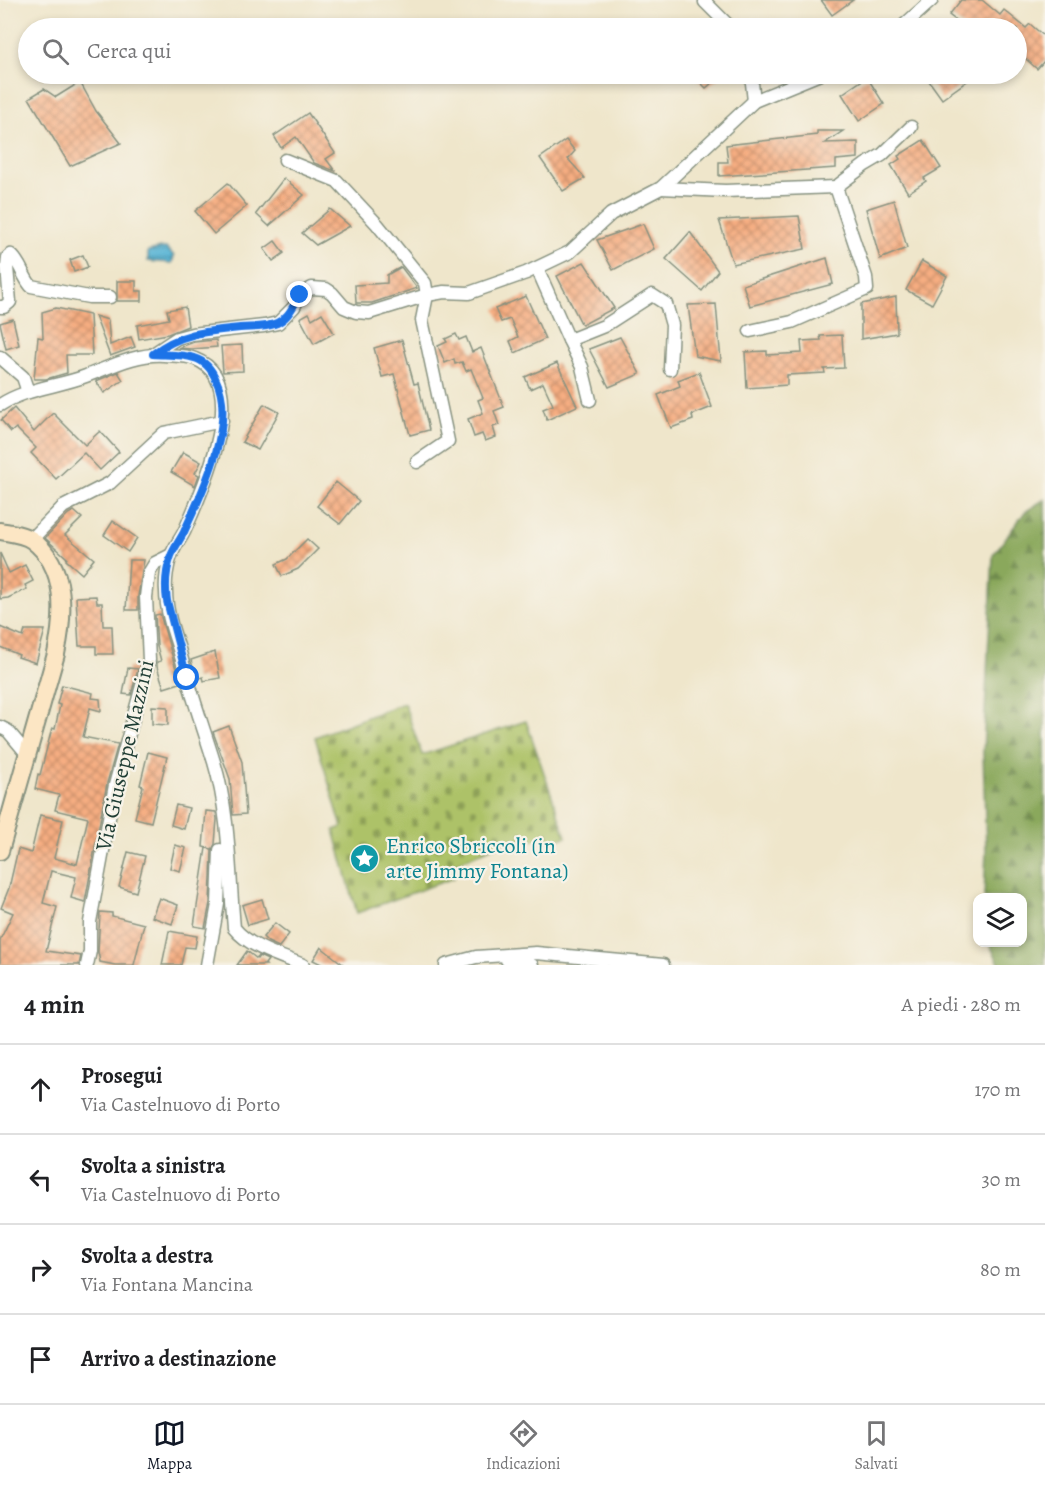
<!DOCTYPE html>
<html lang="it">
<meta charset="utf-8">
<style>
body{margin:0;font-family:Alegreya,serif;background:#f6f6f6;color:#202124}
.controls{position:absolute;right:18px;bottom:18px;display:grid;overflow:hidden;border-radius:12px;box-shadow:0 3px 9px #0003}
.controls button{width:54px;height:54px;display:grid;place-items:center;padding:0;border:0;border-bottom:2px solid #e0e0e0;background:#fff;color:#202124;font:30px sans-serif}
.stop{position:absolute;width:18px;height:18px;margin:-14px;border:4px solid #1a73e8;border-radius:50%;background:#fff}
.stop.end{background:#1a73e8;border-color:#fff;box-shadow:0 2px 6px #0008}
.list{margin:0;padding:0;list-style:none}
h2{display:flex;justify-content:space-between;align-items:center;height:78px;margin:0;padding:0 24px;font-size:26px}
h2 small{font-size:20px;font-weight:400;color:#757577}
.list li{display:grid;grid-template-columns:39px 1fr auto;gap:18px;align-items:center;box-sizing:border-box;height:90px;padding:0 24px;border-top:2px solid #e0e0e0}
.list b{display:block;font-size:22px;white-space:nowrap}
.list p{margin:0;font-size:20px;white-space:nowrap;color:#757577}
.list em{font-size:20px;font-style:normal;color:#757577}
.icon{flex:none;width:33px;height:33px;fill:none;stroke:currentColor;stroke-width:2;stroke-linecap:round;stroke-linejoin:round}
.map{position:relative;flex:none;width:1045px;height:965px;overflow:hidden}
.search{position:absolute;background:#fff;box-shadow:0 3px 9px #0003;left:18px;right:18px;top:18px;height:66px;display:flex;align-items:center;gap:15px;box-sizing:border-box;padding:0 21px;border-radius:33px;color:#757577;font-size:22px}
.sheet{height:438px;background:#fff}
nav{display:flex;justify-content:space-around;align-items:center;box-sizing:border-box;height:84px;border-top:2px solid #e0e0e0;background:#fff;font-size:16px;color:#757577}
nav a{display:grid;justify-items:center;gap:3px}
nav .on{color:#111827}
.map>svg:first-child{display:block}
.forest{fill:url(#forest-firs);stroke:#547248;stroke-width:1.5}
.cemetery{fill:url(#cemetery-stones);stroke:#66804e;stroke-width:1.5}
.water{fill:url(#water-rules);stroke:#3b7884;stroke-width:1.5}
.building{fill:url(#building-cross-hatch)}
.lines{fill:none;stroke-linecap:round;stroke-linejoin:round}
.street-casing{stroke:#879280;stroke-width:15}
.secondary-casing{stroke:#879280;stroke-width:20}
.street{stroke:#fff;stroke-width:12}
.secondary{stroke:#fce6c4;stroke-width:16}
.route{stroke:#1a73e8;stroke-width:8}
.labels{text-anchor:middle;stroke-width:4.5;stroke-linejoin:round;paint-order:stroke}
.street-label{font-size:22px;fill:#1f3d34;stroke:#f7f3e8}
.culture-label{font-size:22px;fill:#0d838f;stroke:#f7f3e8;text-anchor:start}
</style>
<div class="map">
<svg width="1045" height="965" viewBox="0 0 1045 965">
<defs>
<pattern id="forest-firs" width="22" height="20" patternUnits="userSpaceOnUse" patternTransform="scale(1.5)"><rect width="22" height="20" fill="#8aa85c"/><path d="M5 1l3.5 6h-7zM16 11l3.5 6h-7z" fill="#708a4d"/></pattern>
<pattern id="cemetery-stones" width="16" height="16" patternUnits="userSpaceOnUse" patternTransform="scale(1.5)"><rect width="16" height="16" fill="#adc267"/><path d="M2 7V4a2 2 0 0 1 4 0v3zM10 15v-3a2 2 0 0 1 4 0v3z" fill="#8c9f56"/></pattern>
<pattern id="water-rules" width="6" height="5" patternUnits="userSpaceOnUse" patternTransform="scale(1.5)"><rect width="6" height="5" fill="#57b4d5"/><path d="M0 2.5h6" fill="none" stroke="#4794ae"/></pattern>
<pattern id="building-cross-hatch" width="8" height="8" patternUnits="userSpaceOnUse" patternTransform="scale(1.5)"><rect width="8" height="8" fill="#f6ad81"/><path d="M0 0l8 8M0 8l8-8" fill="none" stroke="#c78e6a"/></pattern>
</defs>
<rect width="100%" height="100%" fill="#f7f3e8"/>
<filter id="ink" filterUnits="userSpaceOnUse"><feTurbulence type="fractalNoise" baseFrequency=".0167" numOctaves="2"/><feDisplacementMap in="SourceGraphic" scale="12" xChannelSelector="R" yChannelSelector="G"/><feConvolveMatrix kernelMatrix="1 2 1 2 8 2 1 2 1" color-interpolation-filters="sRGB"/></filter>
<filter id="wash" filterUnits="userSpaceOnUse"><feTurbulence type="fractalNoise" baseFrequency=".008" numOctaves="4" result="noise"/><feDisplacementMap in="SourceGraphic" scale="24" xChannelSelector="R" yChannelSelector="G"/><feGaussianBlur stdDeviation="1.35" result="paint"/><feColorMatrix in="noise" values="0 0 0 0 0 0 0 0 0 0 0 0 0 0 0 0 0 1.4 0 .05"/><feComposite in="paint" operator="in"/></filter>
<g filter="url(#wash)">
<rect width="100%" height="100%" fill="#efe6cb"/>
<!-- forest -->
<polygon class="forest" points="1045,499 1045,965 1000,965 989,943 1022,942 1022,898 984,897 986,851 983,752 993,555 1025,512"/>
<!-- cemetery -->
<polygon class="cemetery" points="404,703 422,755 526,721 566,837 554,840 509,840 450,866 453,878 357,913 334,830 342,827 315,737"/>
<!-- water -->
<polygon class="water" points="161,248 166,248 174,256 172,263 148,261 148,251"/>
<g id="blocks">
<!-- building -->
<g class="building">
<polygon points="821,0 853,0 832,15"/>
<polygon points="961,0 982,0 1000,15 1004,10 1026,28 1030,24 1045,37 1045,60 1037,69 1017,51 1017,28 966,28 949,15"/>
<polygon points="692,74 723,74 706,88"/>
<polygon points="924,74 961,74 967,81 942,99"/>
<polygon points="867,77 884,104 859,121 842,94"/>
<polygon points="80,82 96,111 121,143 70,166 29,98 44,89 56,97"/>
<polygon points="308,113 335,153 326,159 335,171 314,163 296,137 281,148 274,136"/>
<polygon points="817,131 843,131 825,143 858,142 858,158 836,160 836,168 719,176 719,162 728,162 726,145 817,135"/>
<polygon points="566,140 575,151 568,159 585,178 563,191 540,158"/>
<polygon points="923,140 941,168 924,178 926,181 908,193 891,165 900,159 898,156"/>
<polygon points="284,178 304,195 269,226 256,214"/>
<polygon points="228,183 247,206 214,234 195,211"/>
<polygon points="894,200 907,248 880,259 866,209"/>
<polygon points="330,209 350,226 316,245 302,233"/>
<polygon points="799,216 805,249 733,264 719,220"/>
<polygon points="643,224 654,249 613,270 597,240"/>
<polygon points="690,232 718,271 702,291 666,259"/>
<polygon points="275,241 284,253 273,261 264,249"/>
<polygon points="83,255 88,267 74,272 70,260"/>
<polygon points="827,258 833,284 750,306 743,285"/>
<polygon points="922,261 947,276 932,304 906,290"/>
<polygon points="584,262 614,308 582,325 557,276"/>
<polygon points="401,267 417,288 372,303 356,303 355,285 387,283 387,275"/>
<polygon points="117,281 136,281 136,291 142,291 142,301 117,301"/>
<polygon points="526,296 545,339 515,353 510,341 518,337 510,319 501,322 495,309"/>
<polygon points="896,297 897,333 861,339 861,304"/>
<polygon points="716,304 721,361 695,356 688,305"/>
<polygon points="185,307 188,326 168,334 139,339 137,325 169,319 167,310"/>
<polygon points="56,308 90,315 92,355 66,355 67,373 46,379 34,379 38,337 43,338 42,312"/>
<polygon points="309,313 312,319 322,313 334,333 314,344 300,318"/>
<polygon points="95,316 108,320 110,345 131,337 135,347 110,356"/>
<polygon points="13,319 19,345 6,349 0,323"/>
<polygon points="456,334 459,340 466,337 472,352 481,348 504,407 494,411 499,425 493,427 496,437 485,441 482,434 474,437 468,419 483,413 478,400 483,398 471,369 466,371 462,362 455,364 454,359 445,363 438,346 447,342 445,339"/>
<polygon points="842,335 844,368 824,369 825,373 787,375 787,385 747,388 745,352 767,351 767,355 802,353 801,341 821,340 820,336"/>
<polygon points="620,337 640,374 609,387 589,349"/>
<polygon points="216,340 217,347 192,349 178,348 194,342"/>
<polygon points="402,340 414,384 418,383 429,430 410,435 394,374 382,377 374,348"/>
<polygon points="242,345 243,371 223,372 221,346"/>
<polygon points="557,363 577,406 547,420 543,409 553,405 543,383 530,389 525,377"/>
<polygon points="118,372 123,380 104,393 96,381"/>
<polygon points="699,372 712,407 692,415 693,420 671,428 658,395 680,386 678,380"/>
<polygon points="264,404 279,412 258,450 242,442"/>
<polygon points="14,408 34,432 53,413 85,445 100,431 119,452 100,470 84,453 56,479 31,453 36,448 16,428 11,432 1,420"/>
<polygon points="183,452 201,462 195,473 199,475 195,486 171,472"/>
<polygon points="336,482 359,501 340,524 317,506"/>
<polygon points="74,511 82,518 65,535 94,559 82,574 66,560 67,558 45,538 68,514"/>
<polygon points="113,521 137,538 128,552 104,535"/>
<polygon points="307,539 318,549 298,569 282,576 276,564 287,559"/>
<polygon points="0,553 9,573 25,565 33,581 25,585 27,589 8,598 0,599"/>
<polygon points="129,560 144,560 138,596 138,610 126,610"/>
<polygon points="96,596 97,603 102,603 103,626 112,626 113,654 96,654 96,646 79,646 76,597"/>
<polygon points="160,614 180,683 164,688 157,667 157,662 161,661 157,646 155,615"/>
<polygon points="0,627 23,637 25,630 45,630 36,663 18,657 19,655 0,647"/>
<polygon points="215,652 220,678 204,681 203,677 196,679 191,660"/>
<polygon points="128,668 138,669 131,695 123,694"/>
<polygon points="62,685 93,693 92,698 100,699 101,711 90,708 83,737 118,744 107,783 85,902 71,898 76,877 51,871 43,903 57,907 46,951 81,956 79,965 0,965 0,940 13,913 1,908 9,888 18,849 31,853 40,815 63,820 54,858 77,864 88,818 55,810 59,795 35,789 38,774 40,775 52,728 55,729 60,705 57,704"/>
<polygon points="152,706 168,707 168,725 152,724"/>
<polygon points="229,726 242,762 246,814 233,815 230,779 213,732"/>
<polygon points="148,752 167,757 151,822 135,818 143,786 140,785"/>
<polygon points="176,805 189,808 184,829 171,825"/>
<polygon points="206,811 216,812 217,819 215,844 212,850 210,903 205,928 194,926 206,848 212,849 203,847"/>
<polygon points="175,845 186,848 180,871 170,868"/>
<polygon points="128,852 145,856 136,892 119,887"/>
<polygon points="159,898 178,905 172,924 152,917"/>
<polygon points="262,899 268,919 248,925 242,905"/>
<polygon points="100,912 112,913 112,916 144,924 134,965 115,965 100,962 98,952"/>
<polygon points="275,923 289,934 279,947 268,942 263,937"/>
<polygon points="169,931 197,936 195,948 185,947 181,965 162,965"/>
<polygon points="321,947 344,965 323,965 313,960"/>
<polygon points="247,951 257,959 259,956 268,960 265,964 266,965 237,965"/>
</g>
</g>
</g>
<g filter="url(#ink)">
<use href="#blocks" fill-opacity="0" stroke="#879280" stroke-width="1.5"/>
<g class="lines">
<defs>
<g id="street">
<polyline points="706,0 705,2 731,28"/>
<polyline points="901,28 932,0"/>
<polyline points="751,74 754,101"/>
<polyline points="285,160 337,181 377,224 425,283 427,295 422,320 448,441 417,462"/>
<polyline points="836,187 865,165 882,155 911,127"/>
<polyline points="661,188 725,191 836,187 866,277 867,289 792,322 750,331"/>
<polyline points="537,268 569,340 604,326 652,295 666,304 672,325 670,369"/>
<path d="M0,307H4L10,302L7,267L8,257L11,255C20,262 23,277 31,286L89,297H110"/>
<polyline points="569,340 582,367 590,400"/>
<polyline points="153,354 177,338 192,334 264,326 278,323 294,307 300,295 312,288 326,289 332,293 344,307 356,312 369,313 427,295 444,292 469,293 526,273 570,252 611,214 661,188 754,101 820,74"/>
<polyline points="0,357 23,377 28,392"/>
<path d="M0,405C26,388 57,387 86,376C110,367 137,353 164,355C173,356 186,355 195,359C254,381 201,494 184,532C180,540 174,547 171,556C167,566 165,581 166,591C166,611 173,631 179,649C189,687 202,724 214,762C230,815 229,873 234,928C249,947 280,956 303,965"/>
<polyline points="31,540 63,507 110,483 164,433 222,421"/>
<polyline points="0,727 8,731 28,755"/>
<polyline points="507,960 522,961 532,965"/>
<polyline points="87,965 90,951 90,922 115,785 149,660 146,597 149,573 155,563 171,555"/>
<polyline points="207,965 218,904 220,850"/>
<polyline points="446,965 476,957 536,953 663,965"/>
</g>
<path id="secondary" d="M0,531C10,533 23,534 32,540C68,567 64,616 56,654L0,851"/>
</defs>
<!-- street casing -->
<use href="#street" class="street-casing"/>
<!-- secondary casing -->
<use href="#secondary" class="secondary-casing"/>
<!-- street -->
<use href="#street" class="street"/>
<!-- secondary -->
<use href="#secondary" class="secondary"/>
</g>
</g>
<g class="lines" filter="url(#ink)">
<!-- route -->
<path class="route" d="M187,678L167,601C165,587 166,570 171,556C174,548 180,540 184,532C202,493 237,422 216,380C212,370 205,361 194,358C182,354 166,355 153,354C180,333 207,331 240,328C252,327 266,328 277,323C290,317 293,305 300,295"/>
</g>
<!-- icons -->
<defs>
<symbol id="sight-disc" viewBox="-11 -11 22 22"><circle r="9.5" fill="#0f9aa8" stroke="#f7f3e8"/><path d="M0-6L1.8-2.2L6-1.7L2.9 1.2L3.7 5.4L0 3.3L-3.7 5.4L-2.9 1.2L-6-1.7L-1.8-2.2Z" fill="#fff"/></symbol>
</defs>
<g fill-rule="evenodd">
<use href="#sight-disc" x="348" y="842" width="33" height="33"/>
</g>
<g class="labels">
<!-- street labels -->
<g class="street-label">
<text transform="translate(124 755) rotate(-77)" y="8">Via Giuseppe Mazzini</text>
</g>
<!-- culture labels -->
<g class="culture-label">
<text x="386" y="853">Enrico Sbriccoli (in<tspan x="386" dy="25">arte Jimmy Fontana)</tspan></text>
</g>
</g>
</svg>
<div class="controls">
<button><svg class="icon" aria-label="layers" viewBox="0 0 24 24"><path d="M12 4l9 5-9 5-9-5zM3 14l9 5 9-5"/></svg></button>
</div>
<div class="stop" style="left:187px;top:678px"></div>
<div class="stop end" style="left:300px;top:295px"></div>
<div class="search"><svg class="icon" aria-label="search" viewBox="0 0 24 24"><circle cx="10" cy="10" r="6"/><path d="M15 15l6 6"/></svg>Cerca qui</div>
</div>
<section class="sheet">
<h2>4 min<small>A piedi · 280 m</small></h2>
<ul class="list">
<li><svg class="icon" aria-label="ahead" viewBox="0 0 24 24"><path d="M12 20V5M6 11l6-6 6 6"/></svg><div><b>Prosegui</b><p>Via Castelnuovo di Porto</p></div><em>170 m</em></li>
<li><svg class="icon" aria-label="left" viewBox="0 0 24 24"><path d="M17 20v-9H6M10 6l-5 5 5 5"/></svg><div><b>Svolta a sinistra</b><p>Via Castelnuovo di Porto</p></div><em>30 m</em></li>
<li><svg class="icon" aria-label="right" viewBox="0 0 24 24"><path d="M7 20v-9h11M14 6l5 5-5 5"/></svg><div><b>Svolta a destra</b><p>Via Fontana Mancina</p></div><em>80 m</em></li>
<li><svg class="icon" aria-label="arrive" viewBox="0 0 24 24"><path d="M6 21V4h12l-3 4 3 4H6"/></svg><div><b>Arrivo a destinazione</b></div></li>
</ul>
</section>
<nav>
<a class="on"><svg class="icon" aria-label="map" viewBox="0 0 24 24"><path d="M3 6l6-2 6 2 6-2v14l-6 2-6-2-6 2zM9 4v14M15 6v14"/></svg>Mappa</a>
<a><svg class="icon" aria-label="directions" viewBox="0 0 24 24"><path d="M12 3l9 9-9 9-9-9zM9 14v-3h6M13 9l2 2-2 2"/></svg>Indicazioni</a>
<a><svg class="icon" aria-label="saved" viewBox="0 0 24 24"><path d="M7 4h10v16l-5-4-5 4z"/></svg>Salvati</a>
</nav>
